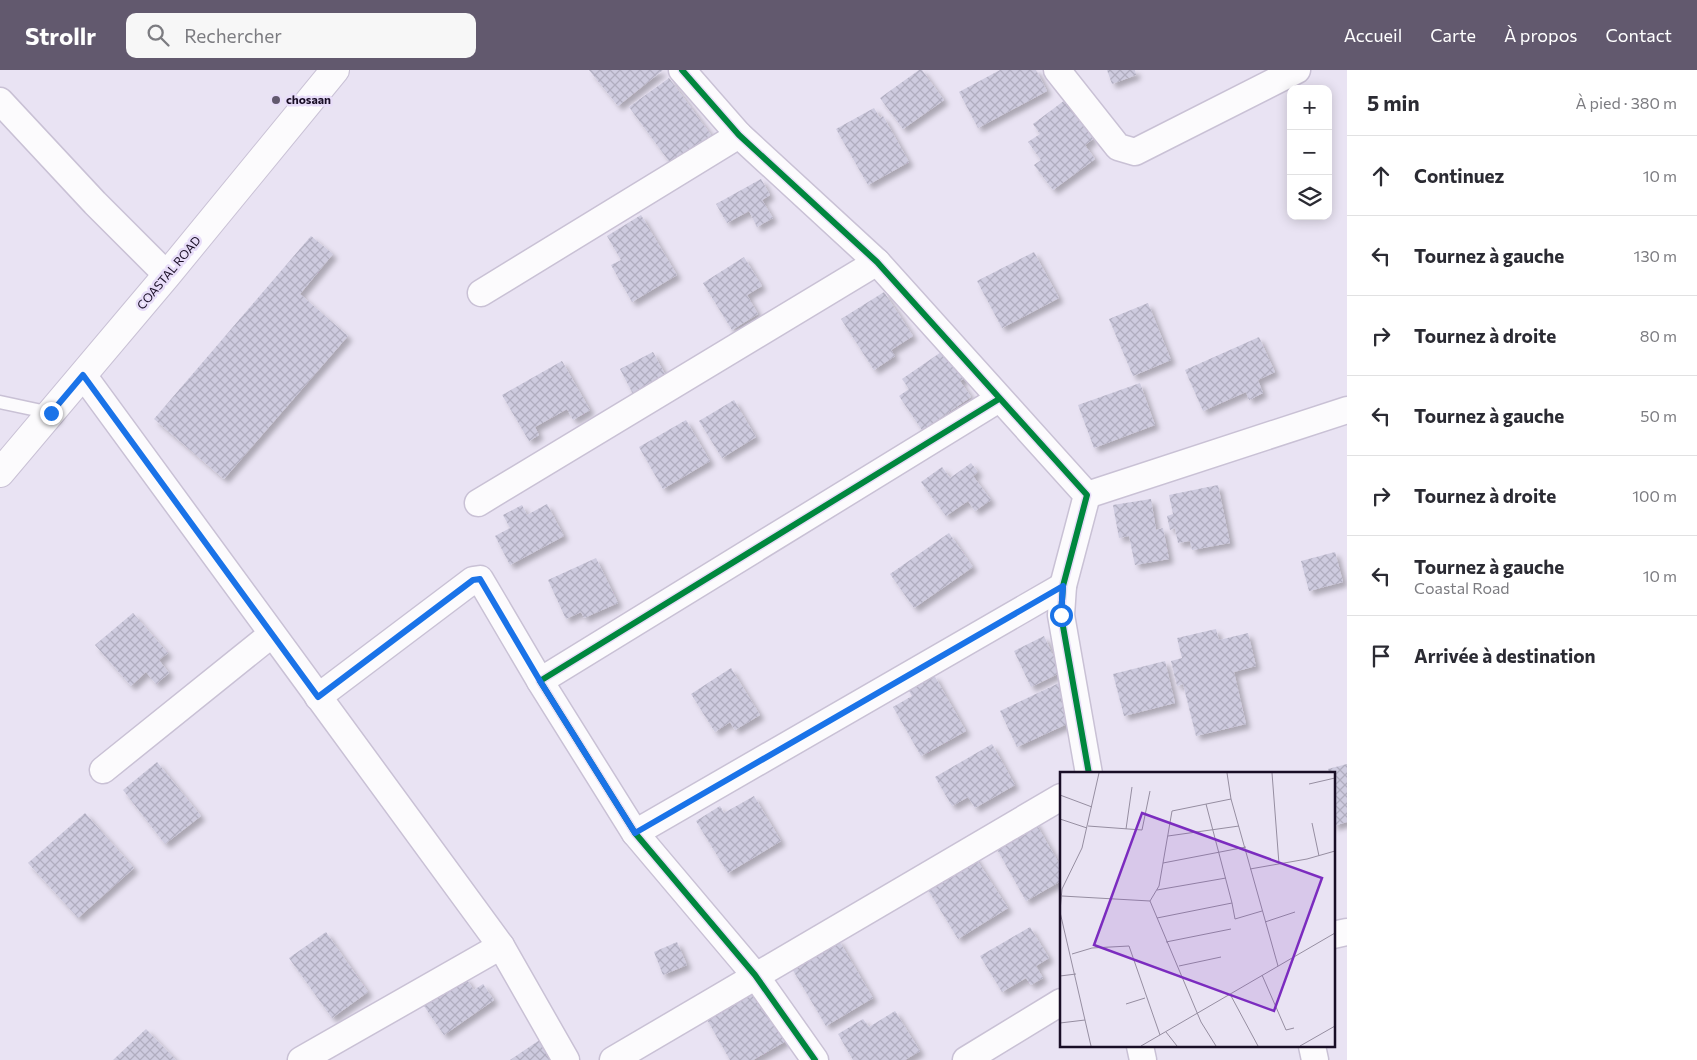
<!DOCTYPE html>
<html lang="fr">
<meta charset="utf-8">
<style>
body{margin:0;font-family:Commissioner,sans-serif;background:#f7f7f7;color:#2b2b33}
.controls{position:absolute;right:15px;top:15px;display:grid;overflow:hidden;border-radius:10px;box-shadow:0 2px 12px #0003}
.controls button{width:45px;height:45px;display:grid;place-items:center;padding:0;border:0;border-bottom:1px solid #e1e1e2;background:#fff;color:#2b2b33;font:25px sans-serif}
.stop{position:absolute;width:15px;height:15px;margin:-11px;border:4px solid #1a73e8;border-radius:50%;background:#fff}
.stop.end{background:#1a73e8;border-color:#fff;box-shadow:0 1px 5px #0008}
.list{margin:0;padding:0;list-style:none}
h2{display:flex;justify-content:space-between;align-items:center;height:65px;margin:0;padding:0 20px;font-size:21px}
h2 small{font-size:16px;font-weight:400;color:#7c7c81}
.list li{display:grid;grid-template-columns:32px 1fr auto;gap:15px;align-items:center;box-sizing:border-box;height:80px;padding:0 20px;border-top:1px solid #e1e1e2}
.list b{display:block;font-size:19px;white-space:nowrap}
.list p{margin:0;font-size:16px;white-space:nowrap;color:#7c7c81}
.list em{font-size:16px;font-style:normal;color:#7c7c81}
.icon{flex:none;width:28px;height:28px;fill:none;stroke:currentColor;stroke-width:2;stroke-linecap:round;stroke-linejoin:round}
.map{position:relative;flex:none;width:1347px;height:990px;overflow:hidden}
header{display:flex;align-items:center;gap:30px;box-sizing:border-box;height:70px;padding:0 25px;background:#62596e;color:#fff}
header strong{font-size:24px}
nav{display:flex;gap:28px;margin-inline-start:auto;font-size:18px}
.search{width:350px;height:45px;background:#f7f7f7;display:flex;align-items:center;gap:12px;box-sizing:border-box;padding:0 18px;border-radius:10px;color:#7c7c81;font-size:19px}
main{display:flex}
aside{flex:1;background:#fff}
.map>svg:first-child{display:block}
.building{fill:url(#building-cross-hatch);filter:url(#shadow)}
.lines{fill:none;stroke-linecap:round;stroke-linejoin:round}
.service-casing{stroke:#c9c1d5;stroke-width:15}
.minor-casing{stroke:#c9c1d5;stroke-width:29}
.primary-casing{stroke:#c9c1d5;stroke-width:30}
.service{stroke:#fcfbfd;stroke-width:12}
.minor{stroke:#fcfbfd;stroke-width:26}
.primary{stroke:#fcfbfd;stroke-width:28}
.cycleway-casing{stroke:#e8ddf9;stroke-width:9}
.cycleway{stroke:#00873e;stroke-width:6}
.route{stroke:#1a73e8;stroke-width:6}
.poi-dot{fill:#62596e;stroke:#e8ddf9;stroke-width:2}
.labels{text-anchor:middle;stroke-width:5;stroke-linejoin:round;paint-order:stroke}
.poi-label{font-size:12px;font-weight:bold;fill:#190e26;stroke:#e8ddf9;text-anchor:start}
.street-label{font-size:12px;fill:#190e26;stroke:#e8ddf9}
.inset-road{fill:none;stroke:#968ea1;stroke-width:1}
.view{fill:#7b2cbf;fill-opacity:0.15;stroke:#7b2cbf;stroke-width:2.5}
.inset-edge{fill:none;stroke:#190e26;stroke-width:2.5}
</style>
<header>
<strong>Strollr</strong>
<div class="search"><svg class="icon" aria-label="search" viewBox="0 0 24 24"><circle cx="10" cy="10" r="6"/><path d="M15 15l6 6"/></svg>Rechercher</div>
<nav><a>Accueil</a><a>Carte</a><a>À propos</a><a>Contact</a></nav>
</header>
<main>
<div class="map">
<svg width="1347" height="990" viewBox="0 0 1347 990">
<defs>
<pattern id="building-cross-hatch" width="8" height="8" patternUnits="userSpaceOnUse" patternTransform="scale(1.25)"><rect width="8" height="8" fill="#cecbdf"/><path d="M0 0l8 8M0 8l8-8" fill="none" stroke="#b0adbf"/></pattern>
<filter id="shadow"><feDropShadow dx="4.5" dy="4.5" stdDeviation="2.5" flood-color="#0004"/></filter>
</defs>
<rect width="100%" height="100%" fill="#e9e3f3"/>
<!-- building -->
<g class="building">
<polygon points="589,0 663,0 618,36"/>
<polygon points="919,0 922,0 944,30 903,59 880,28"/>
<polygon points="1000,0 1036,0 1047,21 978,58 959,22"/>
<polygon points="1107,0 1135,0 1136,5 1112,14"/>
<polygon points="669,8 714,69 674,98 629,37"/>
<polygon points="1065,30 1093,69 1085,75 1095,89 1053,120 1034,95 1041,90 1028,72 1040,64 1033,54"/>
<polygon points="874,38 880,48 883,46 909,92 868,115 836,59"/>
<polygon points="761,109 770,125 762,130 773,148 757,157 749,141 727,153 716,134"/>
<polygon points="641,145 677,205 632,232 611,195 621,190 607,166"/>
<polygon points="311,166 333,184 300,224 348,266 224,409 154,349"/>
<polygon points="1034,182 1059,228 1002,258 977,211"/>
<polygon points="744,187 762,216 747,225 758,244 732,260 703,213"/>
<polygon points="884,222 913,266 891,280 895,286 874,300 841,249"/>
<polygon points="1148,233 1171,290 1133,306 1109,249"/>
<polygon points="1259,267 1275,302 1258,310 1263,323 1249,330 1246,322 1203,341 1185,300"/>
<polygon points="947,278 966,307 960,311 971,327 922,360 899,326 909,319 902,309"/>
<polygon points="653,282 666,306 633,324 620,299"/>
<polygon points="562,291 590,340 573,350 567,339 535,357 539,365 529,371 502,325"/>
<polygon points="1140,313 1155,355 1094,378 1078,335"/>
<polygon points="734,330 756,367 722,388 699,351"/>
<polygon points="686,350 710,391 663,419 639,377"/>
<polygon points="971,393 978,402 973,406 991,430 975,441 968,431 946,446 921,412 942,397 950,408"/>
<polygon points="1218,415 1230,473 1192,480 1190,471 1178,473 1175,458 1170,460 1167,446 1173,444 1169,425"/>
<polygon points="1151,429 1156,460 1163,458 1169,489 1135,495 1129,466 1119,468 1113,435"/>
<polygon points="547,434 564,466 510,495 495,466 510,458 503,445 522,435 527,445"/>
<polygon points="949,463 973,497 914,538 890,504"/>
<polygon points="1335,482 1343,512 1309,521 1301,491"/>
<polygon points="596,488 618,533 584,548 581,542 566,549 548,510"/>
<polygon points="133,543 168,583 159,590 169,603 156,614 146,602 131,616 95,575"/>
<polygon points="1216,559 1219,570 1248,563 1256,596 1234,602 1246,654 1196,666 1183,614 1177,616 1171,591 1182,588 1177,568"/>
<polygon points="1044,566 1054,587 1058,584 1066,600 1031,617 1014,581"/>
<polygon points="1165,591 1175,633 1124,646 1113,604"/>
<polygon points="731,598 760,645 735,660 730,652 715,662 691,624"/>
<polygon points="934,605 966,661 921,686 893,637 912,626 908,619"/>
<polygon points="1061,612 1078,649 1017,677 1000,641"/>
<polygon points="992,674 1015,715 975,738 968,727 952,736 935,707"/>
<polygon points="157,692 201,746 165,774 123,720"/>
<polygon points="1347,694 1347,752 1333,756 1333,704 1329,704 1328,699"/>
<polygon points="754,726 781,771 728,803 696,751 720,736 724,743"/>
<polygon points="85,743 134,798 78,848 28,793"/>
<polygon points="1034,750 1061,797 1061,811 1026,831 993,772"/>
<polygon points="973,784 1008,838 958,869 925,815"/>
<polygon points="1030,857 1049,888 1036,896 1043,908 1031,915 1026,908 1002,922 980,886"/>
<polygon points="326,862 368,922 332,948 289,888"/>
<polygon points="838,869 873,928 826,956 791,897"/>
<polygon points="677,872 687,895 663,905 654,882"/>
<polygon points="465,907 474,920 483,914 494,930 444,965 424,936"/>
<polygon points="755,918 786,971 753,990 730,990 705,946"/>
<polygon points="895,941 920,981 905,990 853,990 838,964 863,949 869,957"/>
<polygon points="146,959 176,990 113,990"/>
<polygon points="541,969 555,990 510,990"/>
</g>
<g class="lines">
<defs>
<polyline id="service" points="0,332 51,343"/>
<g id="minor">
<polyline points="682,0 739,65 877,192 1087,425 1063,516 1061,545 1089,704"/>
<polyline points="1057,0 1118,77 1135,82 1297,0"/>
<polyline points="0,31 95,133 167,205"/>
<polyline points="481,223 739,65"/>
<polyline points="83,305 501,876 566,990"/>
<polyline points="1087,425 1347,340"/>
<polyline points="478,433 877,192"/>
<polyline points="318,627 473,510 480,509 540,611"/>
<polyline points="103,700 272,564"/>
<polyline points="635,763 1063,516"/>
<polyline points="1333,865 1347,862"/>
<polyline points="1140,976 1143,990"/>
<polyline points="1312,976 1315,990"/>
<polyline points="301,990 501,876"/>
<polyline points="613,990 1061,727"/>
<polyline points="815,990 755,905 635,763 540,611 999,329"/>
<polyline points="966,990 1061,932"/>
</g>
<polyline id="primary" points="0,403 167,205 335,0"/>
</defs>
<!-- service casing -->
<use href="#service" class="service-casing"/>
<!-- minor casing -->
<use href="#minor" class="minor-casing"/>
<!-- primary casing -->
<use href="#primary" class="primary-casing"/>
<!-- service -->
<use href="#service" class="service"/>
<!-- minor -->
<use href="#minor" class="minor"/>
<!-- primary -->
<use href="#primary" class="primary"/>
<defs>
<g id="cycleway">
<polyline points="682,0 739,65 877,192 1087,425 1063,516 1061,545 1089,704"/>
<polyline points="815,990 755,905 635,763 540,611 999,329"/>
</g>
</defs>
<!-- cycleway casing -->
<use href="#cycleway" class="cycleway-casing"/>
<!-- cycleway -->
<use href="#cycleway" class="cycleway"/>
</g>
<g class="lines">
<!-- route -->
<polyline class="route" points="51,343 83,305 318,627 473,510 480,509 540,611 635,763 1063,516 1061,545"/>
</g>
<!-- markers -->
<circle class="poi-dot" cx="276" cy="30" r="5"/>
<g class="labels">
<!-- poi labels -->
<g class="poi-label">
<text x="286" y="34">chosaan</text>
</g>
<!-- street labels -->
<g class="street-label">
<text transform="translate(169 203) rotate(-50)" y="4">COASTAL ROAD</text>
</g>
</g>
<!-- overview -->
<g transform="translate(1060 702)">
<rect width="275" height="275" fill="#e9e3f3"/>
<path class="inset-road" d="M167,1L171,27L218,194M212,1L219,92M249,12L275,6M0,23L32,35M0,47L27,56M252,51L259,84M28,54L82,58L90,19M66,57L72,15M108,64L179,54M103,91L186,75M190,97L247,87L275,79M97,118L166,106M2,124L90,129M172,131L175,147L202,139M0,139L2,117L22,76L39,1M0,140L31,274M97,146L172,131L146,32M205,150L235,140M106,170L171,157M12,182L32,176L69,174L100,263M119,194L161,185M202,203L226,258L234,256M0,204L16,202M170,222L198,274M66,232L85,226M0,251L25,248M106,260L117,274M81,274L275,161M156,274L141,250L90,129L99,114L112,39L171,27M240,274L275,254"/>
<path class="view" d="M82,41L262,106L214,239L34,173Z"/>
<rect width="275" height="275" class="inset-edge"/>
</g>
</svg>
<div class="controls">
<button>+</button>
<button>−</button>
<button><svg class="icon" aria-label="layers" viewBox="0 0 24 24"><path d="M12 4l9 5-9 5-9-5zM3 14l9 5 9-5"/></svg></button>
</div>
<div class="stop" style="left:1061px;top:545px"></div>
<div class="stop end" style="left:51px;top:343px"></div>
</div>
<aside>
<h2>5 min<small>À pied · 380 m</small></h2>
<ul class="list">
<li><svg class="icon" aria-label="ahead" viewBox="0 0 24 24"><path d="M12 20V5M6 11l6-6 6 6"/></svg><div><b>Continuez</b></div><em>10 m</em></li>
<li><svg class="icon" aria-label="left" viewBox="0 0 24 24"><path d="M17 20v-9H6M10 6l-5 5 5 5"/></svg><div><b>Tournez à gauche</b></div><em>130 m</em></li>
<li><svg class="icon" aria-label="right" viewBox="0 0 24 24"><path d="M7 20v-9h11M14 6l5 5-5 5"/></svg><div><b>Tournez à droite</b></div><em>80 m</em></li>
<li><svg class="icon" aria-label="left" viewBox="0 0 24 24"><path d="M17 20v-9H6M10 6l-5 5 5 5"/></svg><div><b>Tournez à gauche</b></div><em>50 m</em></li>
<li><svg class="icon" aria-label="right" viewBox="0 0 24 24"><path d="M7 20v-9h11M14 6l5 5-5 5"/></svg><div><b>Tournez à droite</b></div><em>100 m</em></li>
<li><svg class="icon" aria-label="left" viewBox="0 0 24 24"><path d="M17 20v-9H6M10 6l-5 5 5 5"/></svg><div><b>Tournez à gauche</b><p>Coastal Road</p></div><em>10 m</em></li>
<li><svg class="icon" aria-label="arrive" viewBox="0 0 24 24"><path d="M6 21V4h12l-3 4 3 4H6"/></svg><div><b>Arrivée à destination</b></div></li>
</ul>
</aside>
</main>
